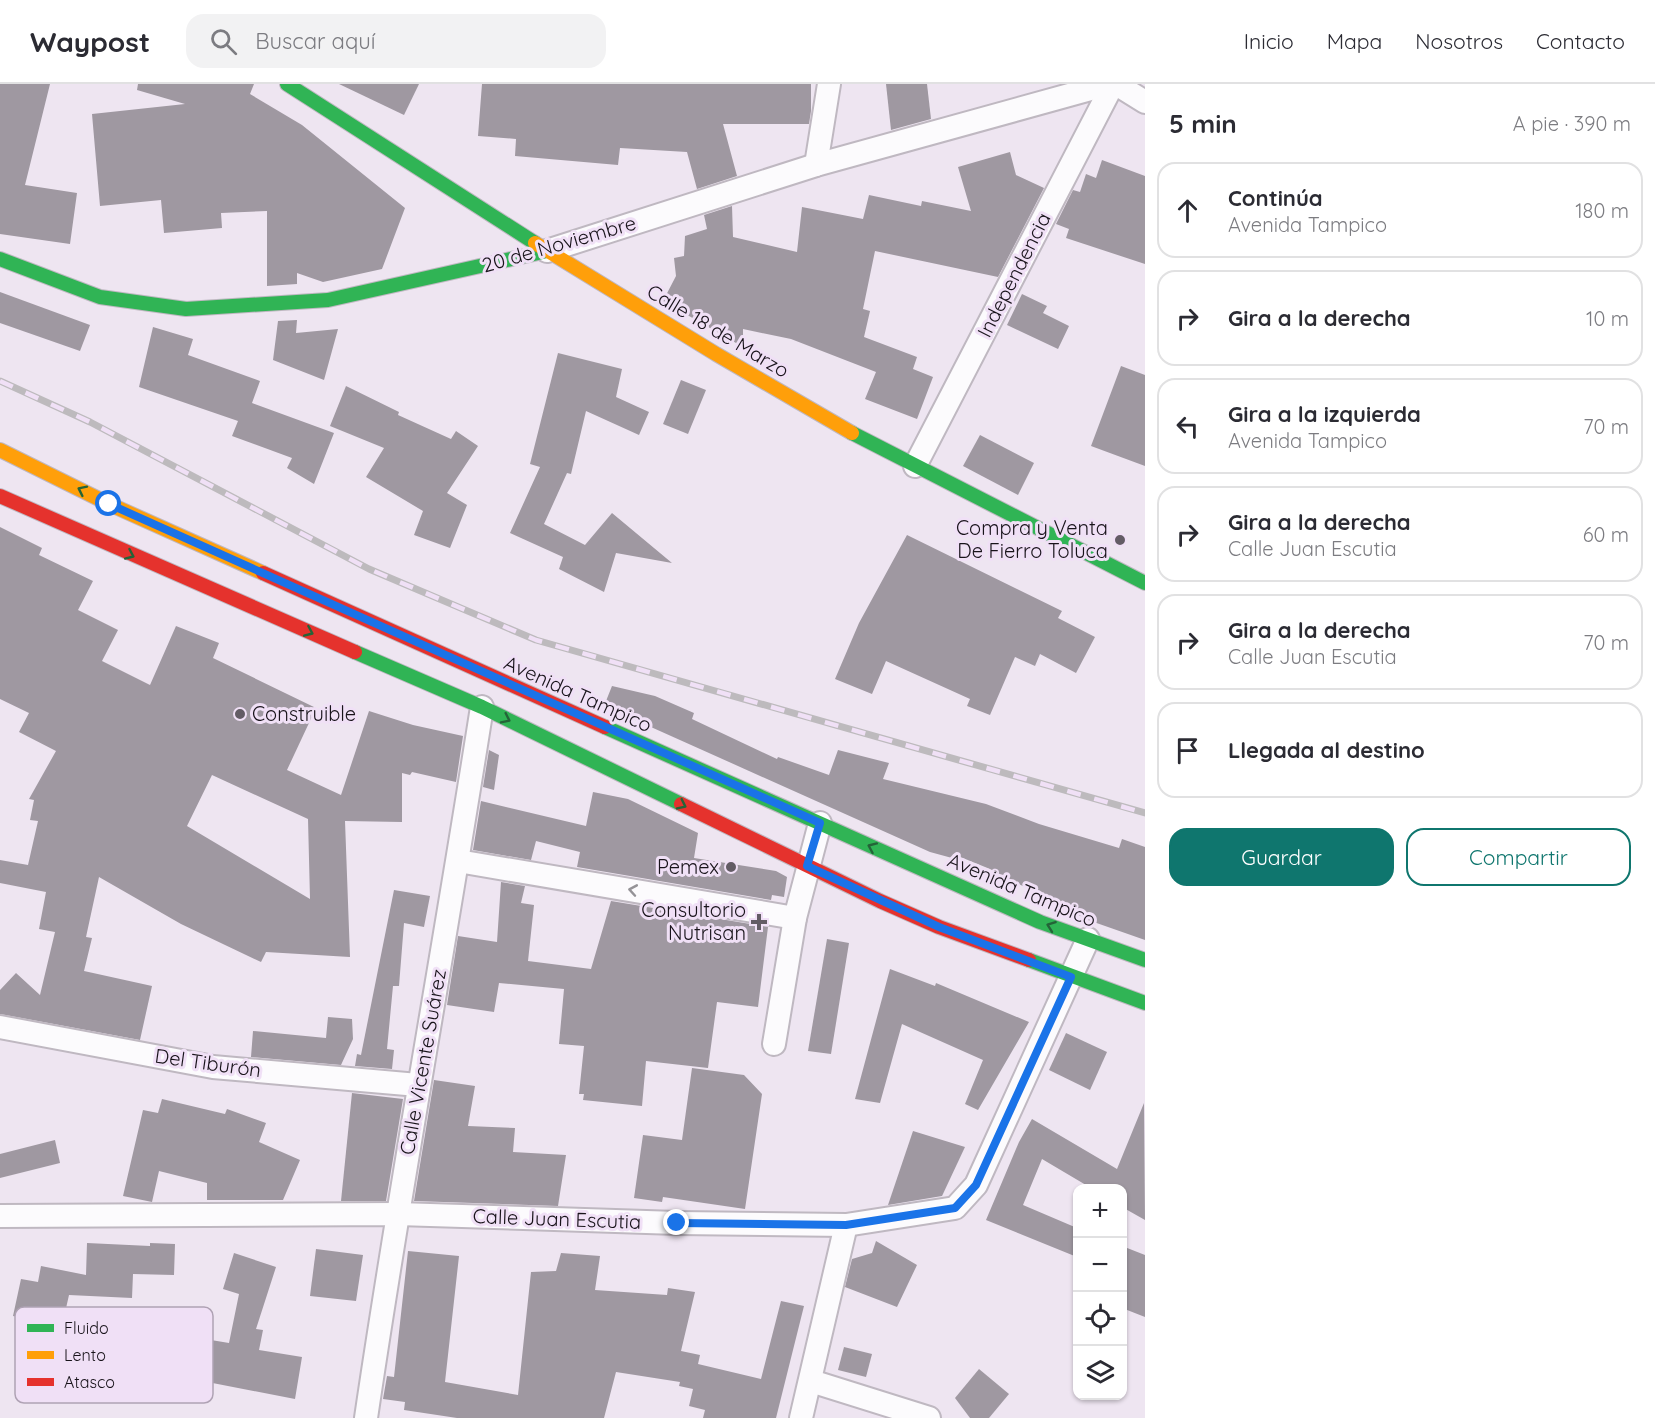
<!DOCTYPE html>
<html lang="es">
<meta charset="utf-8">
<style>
body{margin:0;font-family:Quicksand,sans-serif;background:#f2f2f3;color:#2b2b33}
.controls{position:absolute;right:18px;bottom:18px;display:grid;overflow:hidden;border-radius:12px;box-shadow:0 2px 4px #0004}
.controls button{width:54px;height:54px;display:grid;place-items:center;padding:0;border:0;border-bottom:2px solid #e1e1e2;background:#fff;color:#2b2b33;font:30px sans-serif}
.stop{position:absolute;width:18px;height:18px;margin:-14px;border:4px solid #1a73e8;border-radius:50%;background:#fff}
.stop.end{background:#1a73e8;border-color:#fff;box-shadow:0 2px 6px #0008}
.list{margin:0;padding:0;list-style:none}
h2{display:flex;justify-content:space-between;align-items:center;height:78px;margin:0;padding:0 24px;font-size:26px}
h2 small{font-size:20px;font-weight:400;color:#7c7c81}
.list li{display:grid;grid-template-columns:39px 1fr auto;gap:18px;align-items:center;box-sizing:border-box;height:96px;margin:0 12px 12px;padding:0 12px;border:2px solid #e1e1e2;border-radius:18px}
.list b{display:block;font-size:22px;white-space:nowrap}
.list p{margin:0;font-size:20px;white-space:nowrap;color:#7c7c81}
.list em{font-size:20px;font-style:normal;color:#7c7c81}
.actions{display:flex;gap:12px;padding:18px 24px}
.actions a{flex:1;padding:14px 0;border:2px solid #0f766e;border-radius:18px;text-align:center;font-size:21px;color:#0f766e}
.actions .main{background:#0f766e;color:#fff}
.icon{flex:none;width:33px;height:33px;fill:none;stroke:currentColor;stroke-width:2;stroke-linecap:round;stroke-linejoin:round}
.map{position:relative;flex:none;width:1145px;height:1334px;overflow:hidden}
header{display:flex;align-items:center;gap:36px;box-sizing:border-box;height:84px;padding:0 30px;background:#fff;border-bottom:2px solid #e1e1e2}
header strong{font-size:28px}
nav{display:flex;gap:33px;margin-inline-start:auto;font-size:21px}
.search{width:420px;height:54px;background:#f2f2f3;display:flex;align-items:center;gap:15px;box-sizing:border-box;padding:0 21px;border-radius:18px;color:#7c7c81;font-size:22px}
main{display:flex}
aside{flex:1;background:#fff}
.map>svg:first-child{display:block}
.building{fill:#9f98a1;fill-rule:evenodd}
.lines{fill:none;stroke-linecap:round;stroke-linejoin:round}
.street-casing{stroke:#bfb8c1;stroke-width:26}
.fast-casing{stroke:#bfb8c1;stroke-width:16}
.slow-casing{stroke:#bfb8c1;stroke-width:16}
.jam-casing{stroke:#bfb8c1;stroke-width:16}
.street{stroke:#fcfbfd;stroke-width:22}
.fast{stroke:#30b455;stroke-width:14}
.slow{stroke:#ff9f0a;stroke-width:14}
.jam{stroke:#e5322d;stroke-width:14}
.rail-casing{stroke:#bdbabd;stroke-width:7}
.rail{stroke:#f0e0f6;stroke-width:4.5;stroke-dasharray:14;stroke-linecap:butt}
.oneway{stroke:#246438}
.oneway2{stroke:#959397}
.route{stroke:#1a73e8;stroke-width:8}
.poi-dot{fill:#635c65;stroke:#f0e0f6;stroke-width:2}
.labels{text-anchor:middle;stroke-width:6;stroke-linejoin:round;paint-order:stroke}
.street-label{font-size:20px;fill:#18131a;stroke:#f0e0f6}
.poi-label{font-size:20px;fill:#18131a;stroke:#f0e0f6;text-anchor:end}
.key{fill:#f0e0f6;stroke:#afa2b4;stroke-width:1.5}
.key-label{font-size:16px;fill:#18131a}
</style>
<header>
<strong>Waypost</strong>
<div class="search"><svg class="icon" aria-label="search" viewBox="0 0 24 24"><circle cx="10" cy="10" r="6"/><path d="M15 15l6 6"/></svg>Buscar aquí</div>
<nav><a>Inicio</a><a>Mapa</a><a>Nosotros</a><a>Contacto</a></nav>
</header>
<main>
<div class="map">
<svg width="1145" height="1334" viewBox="0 0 1145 1334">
<rect width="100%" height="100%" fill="#eee5f1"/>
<!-- building -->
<g class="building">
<polygon points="0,0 50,0 25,101 77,109 70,160 0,150"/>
<polygon points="138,0 254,0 250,10 302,41 405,124 382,185 323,198 297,189 297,200 267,202 267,127 221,129 222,144 164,149 161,116 100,122 92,30 185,20 137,6"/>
<polygon points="339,0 419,0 404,31"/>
<polygon points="482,0 811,0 811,27 809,40 723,40 737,92 697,105 687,68 620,64 618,81 515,72 516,55 478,52"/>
<polygon points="886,0 927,0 931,35 891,46"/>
<polygon points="1010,68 1016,91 1044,104 998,193 875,167 863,225 870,227 864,253 917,273 913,285 933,293 917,335 865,315 876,288 791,255 743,245 743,263 663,217 676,192 674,174 684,172 685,152 707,145 704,131 732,122 733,153 797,168 802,123 863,135 869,111 921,122 922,117 971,127 958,83"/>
<polygon points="1102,76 1145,92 1145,180 1066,154 1069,145 1056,140 1073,106 1080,108 1086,90 1096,94"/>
<polygon points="0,208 90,241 80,267 0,239"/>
<polygon points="1022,210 1047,222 1043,229 1069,242 1058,265 1007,241"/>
<polygon points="297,236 296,249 338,245 324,296 273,276 278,237"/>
<polygon points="153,243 193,255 188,271 260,297 252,319 334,349 314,400 287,384 292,374 232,352 238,337 139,303"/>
<polygon points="558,269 622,285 616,313 649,328 639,351 586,327 571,390 567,389 544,440 585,461 612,429 672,479 616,469 604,508 559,485 563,473 510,449 540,383 530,380"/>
<polygon points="1121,282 1145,291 1145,382 1091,362"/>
<polygon points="681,296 706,306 688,350 663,340"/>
<polygon points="346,302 399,328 398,331 451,355 456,347 478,362 447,409 467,421 450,464 414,451 423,427 366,393 384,364 330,342"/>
<polygon points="980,351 1034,379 1018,411 963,382"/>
<path d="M0,443L42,464L39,471L93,497L78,526L118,546L102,577L150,601L176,542L219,559L213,574L316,624L287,686L341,711L369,627L413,641L463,652L456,698L412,688L410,691L402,689V738L345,737L350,873L266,868L261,878L181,840L99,793L86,853L92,854L84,887L152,902L140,956L0,930V906L16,889L40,911L55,848L39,845L46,808L0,799V776L28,781L38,737L30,736L34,716L29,715L56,667L19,648L29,629L0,615ZM212,691L308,735L310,815L187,742Z"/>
<polygon points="907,451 1062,527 1058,534 1095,553 1076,589 1040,570 1035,582 1015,573 990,631 967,622 970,615 886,577 872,610 835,595 859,539"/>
<polygon points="612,602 655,612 694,629 692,635 777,675 778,673 829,691 838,666 889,679 883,695 986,720 1039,740 1119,764 1122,755 1145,763 1145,856 1088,836 990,785 953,770 952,774 930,768 604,622"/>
<polygon points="489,666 499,671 494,706 483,703"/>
<polygon points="593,708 628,715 698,749 694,774 776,787 787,793 784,813 772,811 771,816 577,783 580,768 536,757 531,776 473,766 481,717 586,742"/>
<polygon points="501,798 525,802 521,819 534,821 528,877 591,885 611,817 768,843 758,923 717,918 708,984 646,977 642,1022 583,1016 584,1010 579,1010 584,962 559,960 564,905 499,899 494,928 447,921 458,852 497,858"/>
<polygon points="394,806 430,812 424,843 404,839 399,902 393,902 387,965 394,966 392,985 355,982 357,970 361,971"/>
<polygon points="827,855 849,859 831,970 808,967"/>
<polygon points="890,885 935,902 936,899 1029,938 978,1026 965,1020 983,976 902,940 880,1019 855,1015"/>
<polygon points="328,933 352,935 353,955 341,981 251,973 253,947 326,954"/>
<polygon points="1066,949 1107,968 1090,1006 1049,986"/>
<polygon points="692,984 744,991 762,1010 745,1125 663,1113 662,1118 634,1114 643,1051 682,1056"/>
<polygon points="434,996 475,1002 468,1042 515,1044 513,1068 566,1071 558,1122 414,1117"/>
<polygon points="352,1009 403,1015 386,1117 341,1117"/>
<polygon points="162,1015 225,1030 227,1025 266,1039 259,1058 300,1076 283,1116 207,1116 207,1099 159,1087 152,1118 123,1112 143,1026 158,1029"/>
<polygon points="1144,1019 1145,1136 1122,1123 1122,1104 1091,1104 1042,1075 1023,1121 1077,1144 1077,1173 986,1136 1019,1058 1032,1035 1117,1085"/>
<polygon points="913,1047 965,1063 942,1112 888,1121"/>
<polygon points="55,1056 60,1079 0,1094 0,1070"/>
<polygon points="876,1157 917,1181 897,1223 845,1203 852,1175 872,1169"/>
<polygon points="87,1159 150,1162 150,1159 175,1160 174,1191 133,1190 132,1214 69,1211 62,1242 13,1232 21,1195 38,1198 41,1182 86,1191"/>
<polygon points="1122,1162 1145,1171 1145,1233 1122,1224"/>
<polygon points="316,1165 363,1171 356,1217 310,1212"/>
<polygon points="408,1167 459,1172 445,1298 518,1311 531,1188 556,1187 561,1169 600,1172 595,1206 667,1211 668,1204 695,1208 681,1267 700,1271 698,1280 761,1295 781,1217 804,1222 776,1334 703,1334 705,1326 689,1322 693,1305 679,1302 680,1298 616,1288 604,1334 457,1334 404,1326 405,1318 383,1315 387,1292 394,1293"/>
<polygon points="234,1169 276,1183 256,1245 263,1246 259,1266 302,1273 295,1315 146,1286 150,1264 201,1275 205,1255 229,1259 239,1210 223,1205"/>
<polygon points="844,1263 872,1270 866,1293 838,1286"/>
<polygon points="979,1285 1009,1310 989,1334 970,1334 955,1314"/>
</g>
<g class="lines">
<defs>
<g id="street">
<polyline points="1116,0 1145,18"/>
<polyline points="816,81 829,0"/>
<polyline points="547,167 816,81 1109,0"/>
<polyline points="915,382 1113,0"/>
<polyline points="458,777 795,834"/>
<polyline points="0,943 213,983 418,1001"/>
<polyline points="774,960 795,834 820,739"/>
<polyline points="0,1132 398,1130 677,1139 846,1141 955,1124 976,1101 1088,855"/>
<polyline points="811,1297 929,1334"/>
<path d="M366,1334C401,1096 445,860 482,623"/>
<polyline points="801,1334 846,1141"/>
</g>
<g id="fast">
<polyline points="287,0 535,159"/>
<polyline points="0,175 100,213 186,225 328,216 547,167"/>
<polyline points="852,349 1145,499"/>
<polyline points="355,568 482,623 681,720"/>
<polyline points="605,643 1040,838 1145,876"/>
<polyline points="1029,876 1145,919"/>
</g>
<g id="slow">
<polyline points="535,159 716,270 852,349"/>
<polyline points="0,366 109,420 263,489"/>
</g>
<g id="jam">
<polyline points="0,412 355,568"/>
<polyline points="263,489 605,643"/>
<polyline points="681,720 880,817 939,843 1029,876"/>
</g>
</defs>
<!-- street casing -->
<use href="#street" class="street-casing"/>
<!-- fast casing -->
<use href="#fast" class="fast-casing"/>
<!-- slow casing -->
<use href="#slow" class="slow-casing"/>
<!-- jam casing -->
<use href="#jam" class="jam-casing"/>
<!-- street -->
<use href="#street" class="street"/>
<!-- fast -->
<use href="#fast" class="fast"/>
<!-- slow -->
<use href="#slow" class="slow"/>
<!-- jam -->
<use href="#jam" class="jam"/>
<defs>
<polyline id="rail" points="0,297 90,338 369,485 536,556 1145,729"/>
</defs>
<!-- rail casing -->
<use href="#rail" class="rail-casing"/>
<!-- rail -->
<use href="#rail" class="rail"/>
</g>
<!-- one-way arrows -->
<defs><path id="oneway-chevron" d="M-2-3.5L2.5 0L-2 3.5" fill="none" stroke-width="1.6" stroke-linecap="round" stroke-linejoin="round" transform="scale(1.5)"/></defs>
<g class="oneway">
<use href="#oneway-chevron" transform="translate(82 406) rotate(-154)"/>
<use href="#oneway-chevron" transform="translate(130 471) rotate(24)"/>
<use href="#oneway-chevron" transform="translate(309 548) rotate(23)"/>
<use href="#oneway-chevron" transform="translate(506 635) rotate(26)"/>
<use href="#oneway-chevron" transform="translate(682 721) rotate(26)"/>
<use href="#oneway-chevron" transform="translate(872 763) rotate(-156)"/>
<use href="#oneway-chevron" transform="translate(1051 842) rotate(-160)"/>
</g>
<use class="oneway2" href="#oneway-chevron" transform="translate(633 806) rotate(-170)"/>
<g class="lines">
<!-- route -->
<polyline class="route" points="109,420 820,739 807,782 939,843 1071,893 976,1101 955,1124 846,1141 677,1139"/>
</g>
<!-- markers -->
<g class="poi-dot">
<circle cx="1120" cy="456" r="6"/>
<circle cx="240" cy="630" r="6"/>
<circle cx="731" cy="783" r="6"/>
<path d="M756 829h6v6h6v6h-6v6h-6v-6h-6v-6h6z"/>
</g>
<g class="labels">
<!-- street labels -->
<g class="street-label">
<text transform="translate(559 160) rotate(-16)" y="7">20 de Noviembre</text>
<text transform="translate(1014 191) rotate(-63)" y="7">Independencia</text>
<text transform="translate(718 247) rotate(31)" y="7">Calle 18 de Marzo</text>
<text transform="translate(578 610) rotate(24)" y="7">Avenida Tampico</text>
<text transform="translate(1022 806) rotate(23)" y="7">Avenida Tampico</text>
<text transform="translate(423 978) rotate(-80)" y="7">Calle Vicente Suárez</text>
<text transform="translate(208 979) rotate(8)" y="7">Del Tiburón</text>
<text transform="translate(557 1135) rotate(2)" y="7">Calle Juan Escutia</text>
</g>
<!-- poi labels -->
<g class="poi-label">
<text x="1108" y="451">Compra y Venta<tspan x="1108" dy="23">De Fierro Toluca</tspan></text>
<text x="252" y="637" text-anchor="start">Construible</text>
<text x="719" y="790">Pemex</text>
<text x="746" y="833">Consultorio<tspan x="746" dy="23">Nutrisan</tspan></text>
</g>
</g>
<!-- legend -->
<rect x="15" y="1223" width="198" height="96" rx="9" class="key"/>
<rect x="27" y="1240" width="27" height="8" fill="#30b455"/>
<rect x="27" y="1267" width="27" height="8" fill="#ff9f0a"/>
<rect x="27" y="1294" width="27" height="8" fill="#e5322d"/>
<g class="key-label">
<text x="64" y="1250">Fluido</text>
<text x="64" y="1277">Lento</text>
<text x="64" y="1304">Atasco</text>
</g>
</svg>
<div class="controls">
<button>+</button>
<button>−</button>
<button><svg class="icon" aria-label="locate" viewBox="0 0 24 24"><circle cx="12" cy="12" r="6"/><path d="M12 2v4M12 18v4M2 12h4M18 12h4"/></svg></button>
<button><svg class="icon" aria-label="layers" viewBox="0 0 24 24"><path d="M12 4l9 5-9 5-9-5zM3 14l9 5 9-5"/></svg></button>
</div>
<div class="stop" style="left:109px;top:420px"></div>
<div class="stop end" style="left:677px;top:1139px"></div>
</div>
<aside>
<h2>5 min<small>A pie · 390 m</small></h2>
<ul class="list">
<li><svg class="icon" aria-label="ahead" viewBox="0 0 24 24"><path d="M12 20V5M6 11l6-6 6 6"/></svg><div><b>Continúa</b><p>Avenida Tampico</p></div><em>180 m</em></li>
<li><svg class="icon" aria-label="right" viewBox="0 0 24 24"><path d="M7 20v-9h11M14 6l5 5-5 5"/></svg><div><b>Gira a la derecha</b></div><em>10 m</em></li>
<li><svg class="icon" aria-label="left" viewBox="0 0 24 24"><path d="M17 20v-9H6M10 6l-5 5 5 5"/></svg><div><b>Gira a la izquierda</b><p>Avenida Tampico</p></div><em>70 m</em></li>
<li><svg class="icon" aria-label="right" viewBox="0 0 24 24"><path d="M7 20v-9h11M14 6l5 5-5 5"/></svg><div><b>Gira a la derecha</b><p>Calle Juan Escutia</p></div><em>60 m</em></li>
<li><svg class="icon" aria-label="right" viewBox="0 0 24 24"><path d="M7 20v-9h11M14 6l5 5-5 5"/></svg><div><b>Gira a la derecha</b><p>Calle Juan Escutia</p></div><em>70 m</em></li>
<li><svg class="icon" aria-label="arrive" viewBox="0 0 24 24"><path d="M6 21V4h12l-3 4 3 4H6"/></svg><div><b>Llegada al destino</b></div></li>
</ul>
<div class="actions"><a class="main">Guardar</a><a>Compartir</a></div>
</aside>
</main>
